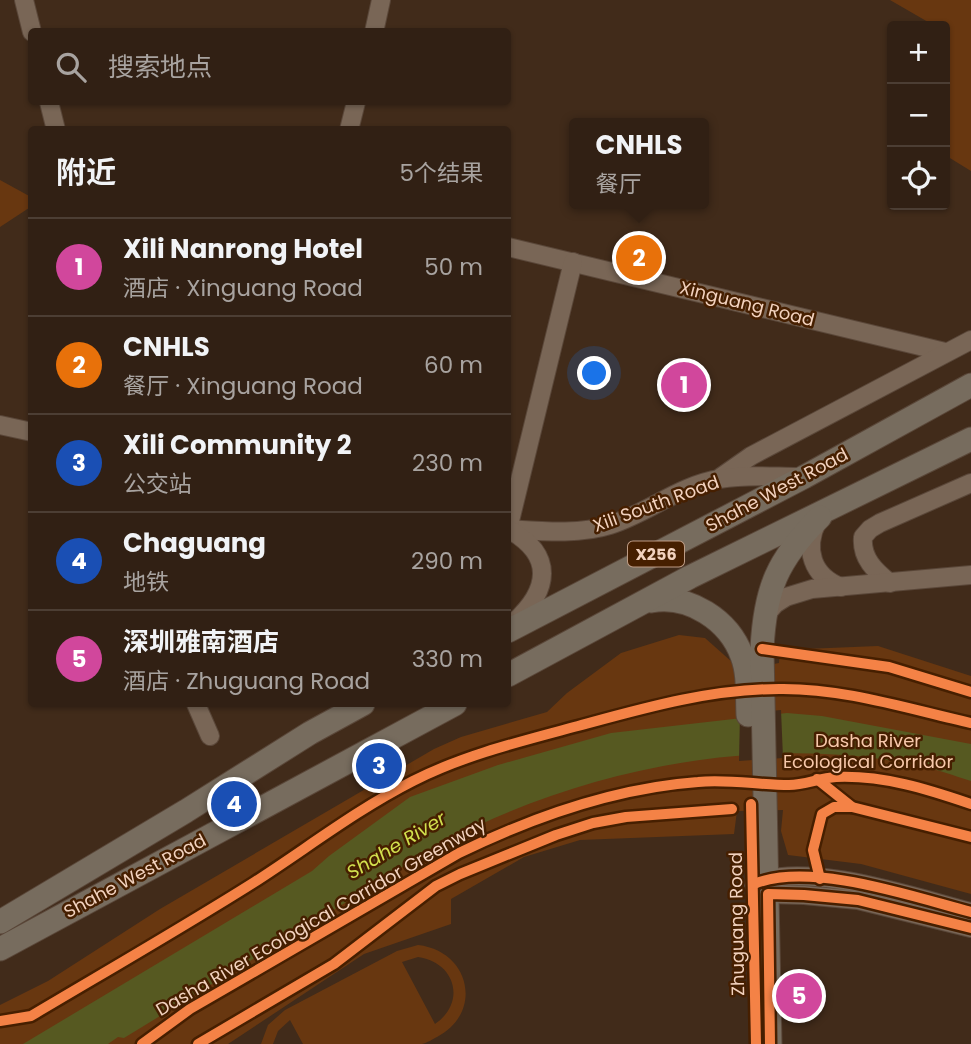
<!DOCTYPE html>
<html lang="zh">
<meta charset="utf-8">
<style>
body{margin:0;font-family:Poppins,"Noto Sans SC",sans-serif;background:#3d2d22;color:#f1f3f6}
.controls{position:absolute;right:21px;top:21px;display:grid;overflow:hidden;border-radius:7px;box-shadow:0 2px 5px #0004}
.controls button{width:63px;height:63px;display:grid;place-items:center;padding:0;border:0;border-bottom:2px solid #4c3e34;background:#312014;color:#f1f3f6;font:35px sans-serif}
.you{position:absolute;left:595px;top:374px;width:24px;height:24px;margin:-18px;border:5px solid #fff;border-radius:50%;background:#1a73e8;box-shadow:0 0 0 10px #1a73e833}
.badge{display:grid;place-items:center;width:46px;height:46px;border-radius:50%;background:#0b8043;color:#fff;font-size:23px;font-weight:700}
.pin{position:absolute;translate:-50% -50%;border:4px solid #fff;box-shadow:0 2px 7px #0006}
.popup{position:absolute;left:569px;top:118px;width:140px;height:91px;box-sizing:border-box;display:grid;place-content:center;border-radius:7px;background:#312014;filter:drop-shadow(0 2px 5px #0005);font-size:23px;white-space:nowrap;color:#a8a3a0}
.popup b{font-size:26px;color:#f1f3f6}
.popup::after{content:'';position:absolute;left:50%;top:100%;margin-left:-14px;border:14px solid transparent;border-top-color:#312014}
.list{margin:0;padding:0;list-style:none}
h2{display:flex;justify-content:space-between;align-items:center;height:91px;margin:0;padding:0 28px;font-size:30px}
h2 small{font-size:23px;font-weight:400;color:#a8a3a0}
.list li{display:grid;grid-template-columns:46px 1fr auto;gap:21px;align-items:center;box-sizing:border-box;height:98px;padding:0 28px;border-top:2px solid #4c3e34}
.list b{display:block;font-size:26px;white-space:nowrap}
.list p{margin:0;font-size:23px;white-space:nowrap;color:#a8a3a0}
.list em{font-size:23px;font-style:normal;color:#a8a3a0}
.icon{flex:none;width:38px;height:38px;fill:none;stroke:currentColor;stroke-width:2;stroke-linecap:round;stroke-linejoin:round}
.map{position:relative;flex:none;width:971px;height:1044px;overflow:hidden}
.search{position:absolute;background:#312014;box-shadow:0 2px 5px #0004;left:28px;top:28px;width:483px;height:77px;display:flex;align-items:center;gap:18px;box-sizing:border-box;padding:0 24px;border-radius:7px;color:#a8a3a0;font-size:26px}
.panel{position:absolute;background:#312014;box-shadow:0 2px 5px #0004;left:28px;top:126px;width:483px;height:581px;border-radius:7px}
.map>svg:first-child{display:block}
.green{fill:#683710;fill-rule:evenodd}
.water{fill:#565921}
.pier{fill:#412b1a}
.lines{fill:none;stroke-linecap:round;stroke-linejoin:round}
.minor-casing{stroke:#5a4739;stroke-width:20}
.major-casing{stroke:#5a4739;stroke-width:25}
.minor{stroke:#796656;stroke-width:18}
.major{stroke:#776c5e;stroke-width:23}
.cycleway-casing{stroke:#461f00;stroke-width:15}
.cycleway{stroke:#f48246;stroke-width:10}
.labels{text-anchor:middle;stroke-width:5;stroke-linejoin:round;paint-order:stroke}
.shield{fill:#461f00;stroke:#be9c85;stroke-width:2}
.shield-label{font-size:16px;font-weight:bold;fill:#f2d2be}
.street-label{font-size:18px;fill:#f2d2be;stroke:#461f00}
.park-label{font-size:18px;fill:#f7c8aa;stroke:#461f00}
.water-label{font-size:19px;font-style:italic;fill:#d2e04d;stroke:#461f00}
</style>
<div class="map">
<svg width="971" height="1044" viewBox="0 0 971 1044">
<rect width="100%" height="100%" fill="#412b1a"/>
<!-- green -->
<g class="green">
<polygon points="890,0 971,0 971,171 945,155 945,44 949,34 945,32 945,26 935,26"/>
<polygon points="0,180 31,197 32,206 0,227"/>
<polygon points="679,635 705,638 741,670 779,663 780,650 878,646 971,676 971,894 861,864 788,855 781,831 783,810 737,811 734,834 580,840 524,857 451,899 451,924 364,954 228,1044 0,1044 0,1005 48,981 160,909 434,749 461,737 547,712 567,693 621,653"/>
<path d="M418,945C470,951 484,1012 437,1037C433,1039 427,1043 422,1044C413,1044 400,1044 390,1044C361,1044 332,1044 303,1044L290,1020L278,1031L273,1044H261L268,1025L285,1010L397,951ZM418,957C455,962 467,1002 435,1024L402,962Z"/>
</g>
<!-- water -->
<path class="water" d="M787,713L822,716L971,744V781C954,776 937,769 920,766C775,735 611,763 477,826C429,848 385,878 340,906C268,950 196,994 124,1038L118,1037L108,1044H23L312,871L329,856L410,797L498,765L611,733Z"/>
<!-- pier -->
<polygon class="pier" points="781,710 783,758 739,761 740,714"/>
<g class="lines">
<defs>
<g id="minor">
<polyline points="24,0 32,32"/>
<polyline points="374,32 381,0"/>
<polyline points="49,102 56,130"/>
<polyline points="349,130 356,102"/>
<polyline points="508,247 945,352"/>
<polyline points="0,425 32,432"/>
<polyline points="721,477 751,456 971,340"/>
<path d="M817,522C804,549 812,576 841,587"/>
<path d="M508,529C540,531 579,535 610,525C648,513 680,485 720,479C746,474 774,477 801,477"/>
<polyline points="508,529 573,262"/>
<path d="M508,529C555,555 550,590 513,623"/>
<path d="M890,583C875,571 861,558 863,537L870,529L880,523L971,483"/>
<polyline points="764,617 775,604 786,597 812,589 971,575"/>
<polyline points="196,704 210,736"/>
<path d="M755,883C809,861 916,898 971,912"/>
<polyline points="754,884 768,894 804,895 858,900 971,928"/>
</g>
<g id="major">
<path d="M651,601C689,594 729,620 742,656C749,674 747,696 748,715"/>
<polyline points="508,631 804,477 971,385"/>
<polyline points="508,675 690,577 971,439"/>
<polyline points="0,922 186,811 310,733 363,704"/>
<polyline points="0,949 455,704"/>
<path d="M770,1044L762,649C765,589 777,560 820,517"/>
</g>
</defs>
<!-- minor casing -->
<use href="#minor" class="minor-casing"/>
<!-- major casing -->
<use href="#major" class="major-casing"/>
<!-- minor -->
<use href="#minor" class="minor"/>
<!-- major -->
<use href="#major" class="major"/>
<defs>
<g id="cycleway">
<polyline points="762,649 889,667 971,692"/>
<polyline points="817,779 852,807 971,837"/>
<polyline points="751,804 756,1044"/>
<polyline points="820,879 813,850 822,814 834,807 852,807"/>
<path d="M754,884C810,861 914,897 971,912"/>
<path d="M0,1021L31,1016C105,972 180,929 253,883C306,849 356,810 413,781C464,755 522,741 578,726C644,708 710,689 779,689C844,688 908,709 971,723"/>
<path d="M142,1044L190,1009L459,853C533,817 615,788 698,782C728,779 759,785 789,785C805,785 819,778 836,777C883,775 927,789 971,804"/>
<polyline points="198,1044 334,964 436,886 460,874 556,835 593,823 626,817 732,809"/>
<polyline points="770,1044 768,894 804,895 858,900 971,928"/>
</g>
</defs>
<!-- cycleway casing -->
<use href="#cycleway" class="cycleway-casing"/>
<!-- cycleway -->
<use href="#cycleway" class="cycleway"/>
</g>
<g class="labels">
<!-- shield labels -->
<rect class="shield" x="628" y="541.5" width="56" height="25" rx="5"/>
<g class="shield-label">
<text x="656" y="560">X256</text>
</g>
<!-- street labels -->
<g class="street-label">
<text transform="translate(747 304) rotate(14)" y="6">Xinguang Road</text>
<text transform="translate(777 490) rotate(-28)" y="6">Shahe West Road</text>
<text transform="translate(656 504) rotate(-20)" y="6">Xili South Road</text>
<text transform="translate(135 876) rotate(-28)" y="6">Shahe West Road</text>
<text transform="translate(321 917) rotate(-30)" y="6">Dasha River Ecological Corridor Greenway</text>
<text transform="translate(737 924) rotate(-91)" y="6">Zhuguang Road</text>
</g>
<!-- park labels -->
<g class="park-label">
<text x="868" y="747">Dasha River<tspan x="868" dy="21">Ecological Corridor</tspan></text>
</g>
<!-- water labels -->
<g class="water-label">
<text transform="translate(396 845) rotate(-31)" y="7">Shahe River</text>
</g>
</g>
</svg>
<div class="controls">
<button>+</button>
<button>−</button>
<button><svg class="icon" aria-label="locate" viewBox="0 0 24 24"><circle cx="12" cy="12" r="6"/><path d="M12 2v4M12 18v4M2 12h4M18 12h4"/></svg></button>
</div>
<div class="you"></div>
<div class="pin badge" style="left:684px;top:385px;background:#d1479c">1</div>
<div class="pin badge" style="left:639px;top:258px;background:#e8710a">2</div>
<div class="popup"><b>CNHLS</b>餐厅</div>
<div class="pin badge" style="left:379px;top:766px;background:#1a4fb4">3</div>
<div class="pin badge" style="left:234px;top:804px;background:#1a4fb4">4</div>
<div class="pin badge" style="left:799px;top:996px;background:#d1479c">5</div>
<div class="search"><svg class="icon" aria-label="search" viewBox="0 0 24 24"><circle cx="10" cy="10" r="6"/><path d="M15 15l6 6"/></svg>搜索地点</div>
<section class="panel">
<h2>附近<small>5个结果</small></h2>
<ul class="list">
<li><span class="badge" style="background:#d1479c">1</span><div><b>Xili Nanrong Hotel</b><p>酒店 · Xinguang Road</p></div><em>50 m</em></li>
<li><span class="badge" style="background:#e8710a">2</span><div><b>CNHLS</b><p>餐厅 · Xinguang Road</p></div><em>60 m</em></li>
<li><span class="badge" style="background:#1a4fb4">3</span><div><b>Xili Community 2</b><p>公交站</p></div><em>230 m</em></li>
<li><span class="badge" style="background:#1a4fb4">4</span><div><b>Chaguang</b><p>地铁</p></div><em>290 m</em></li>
<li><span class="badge" style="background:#d1479c">5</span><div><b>深圳雅南酒店</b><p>酒店 · Zhuguang Road</p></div><em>330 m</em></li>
</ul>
</section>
</div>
